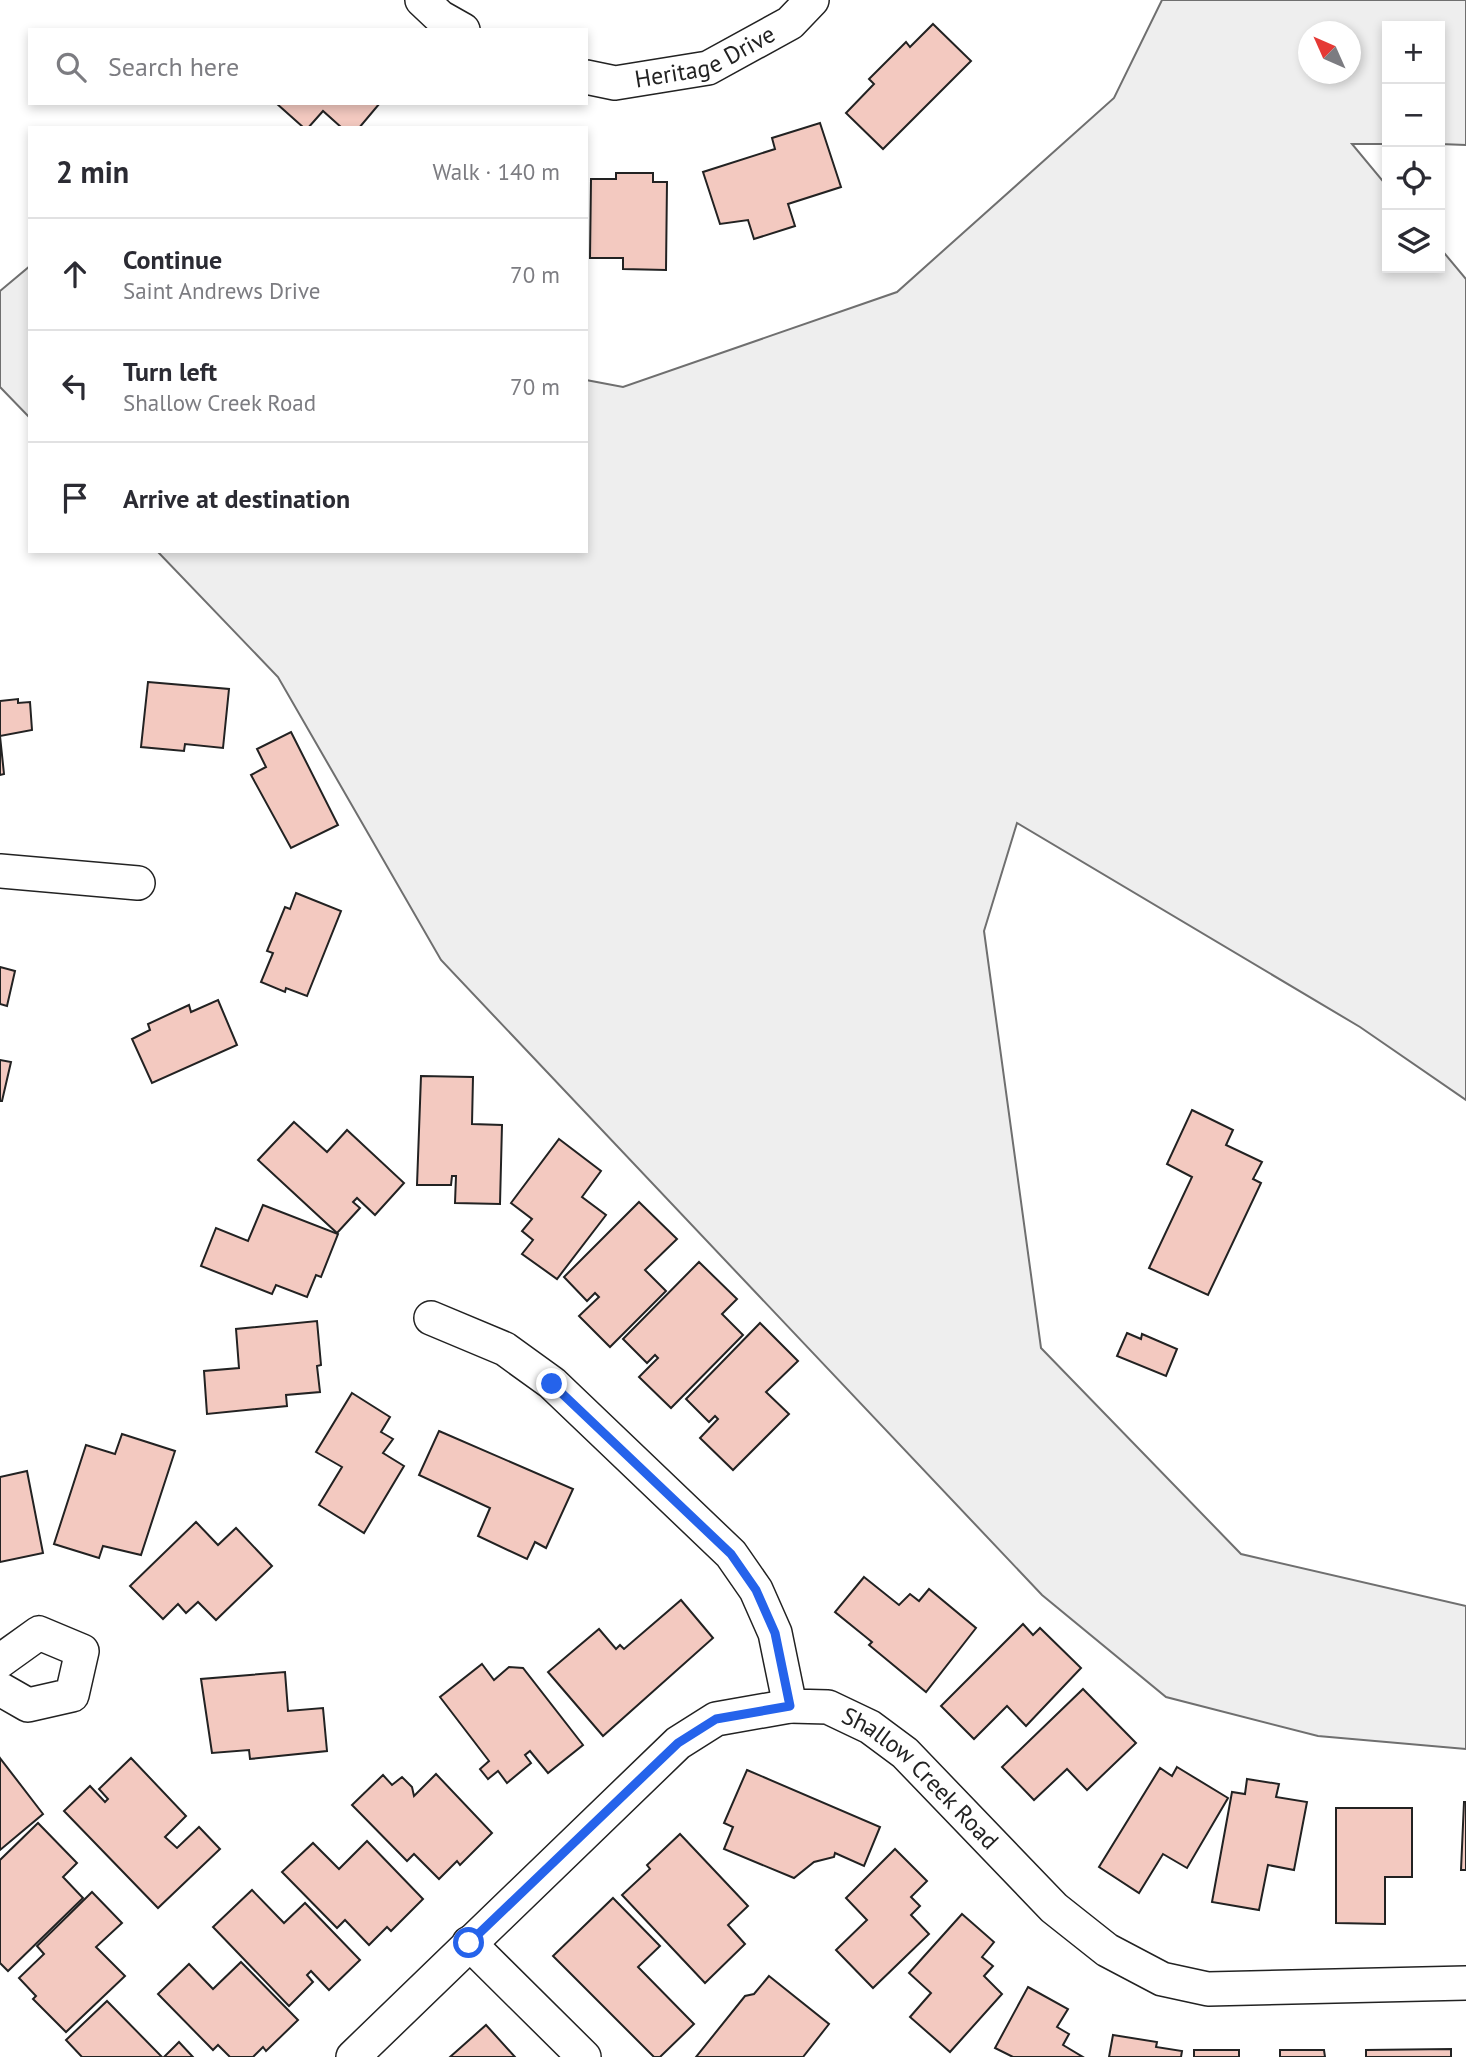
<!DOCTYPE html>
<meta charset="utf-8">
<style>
body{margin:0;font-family:"PT Sans",sans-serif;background:#f7f7f7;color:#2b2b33}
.controls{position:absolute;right:21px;top:21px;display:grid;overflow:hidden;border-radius:0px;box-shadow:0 4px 10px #0003}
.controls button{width:63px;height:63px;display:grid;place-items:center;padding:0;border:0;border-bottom:2px solid #e1e1e2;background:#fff;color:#2b2b33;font:35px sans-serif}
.compass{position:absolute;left:1298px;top:21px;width:63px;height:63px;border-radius:50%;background:#fff;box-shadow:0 4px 10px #0003;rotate:315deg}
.stop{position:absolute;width:21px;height:21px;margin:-16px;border:5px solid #2563eb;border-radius:50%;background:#fff}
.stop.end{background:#2563eb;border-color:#fff;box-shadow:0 2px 7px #0008}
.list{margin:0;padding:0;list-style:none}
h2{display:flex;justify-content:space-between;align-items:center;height:91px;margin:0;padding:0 28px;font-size:30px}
h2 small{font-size:23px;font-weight:400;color:#7c7c81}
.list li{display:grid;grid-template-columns:46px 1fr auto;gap:21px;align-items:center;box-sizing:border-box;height:112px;padding:0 28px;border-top:2px solid #e1e1e2}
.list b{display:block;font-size:26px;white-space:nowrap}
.list p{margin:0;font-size:23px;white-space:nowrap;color:#7c7c81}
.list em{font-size:23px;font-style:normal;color:#7c7c81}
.icon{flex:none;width:38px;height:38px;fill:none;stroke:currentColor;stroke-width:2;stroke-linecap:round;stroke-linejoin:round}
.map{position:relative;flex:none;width:1466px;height:2057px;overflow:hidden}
.search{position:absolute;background:#fff;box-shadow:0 4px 10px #0003;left:28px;top:28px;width:560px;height:77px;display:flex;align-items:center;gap:18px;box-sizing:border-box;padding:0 24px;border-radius:0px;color:#7c7c81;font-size:26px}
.panel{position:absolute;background:#fff;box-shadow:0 4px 10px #0003;left:28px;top:126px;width:560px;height:427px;border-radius:0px}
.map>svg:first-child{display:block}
.green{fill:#eee;stroke:#6f6f6f;stroke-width:2;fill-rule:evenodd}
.building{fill:#f3c9c0;stroke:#222;stroke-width:2}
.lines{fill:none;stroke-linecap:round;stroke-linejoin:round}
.minor-casing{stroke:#222;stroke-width:36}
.minor{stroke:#fff;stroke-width:33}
.route{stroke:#2563eb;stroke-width:9}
.labels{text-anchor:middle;stroke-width:5;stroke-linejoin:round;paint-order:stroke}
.street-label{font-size:24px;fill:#222;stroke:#fff}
</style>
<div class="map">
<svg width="1466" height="2057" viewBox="0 0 1466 2057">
<rect width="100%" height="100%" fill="#fff"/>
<!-- green -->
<g class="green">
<path d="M1162,0H1466V145L1440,144V26H1387V144H1352L1387,186V268H1440V248L1466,279V1100L1360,1027L1017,823L984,931L1041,1348L1241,1554L1466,1606V1749L1318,1736L1166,1697L1042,1595L441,960L278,677L157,551H586V380L623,387L897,292L1114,98ZM1308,32H1350V74H1308Z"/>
<polygon points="30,266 30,418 0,387 0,291"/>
</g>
<!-- building -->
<g class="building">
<polygon points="933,24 971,61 883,149 846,113 874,84 869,79 906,42 910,47"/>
<polygon points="276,103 380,103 359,128 342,128 323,111 308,128 304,128"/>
<polygon points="820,123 841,187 788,204 795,226 754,239 748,220 720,224 703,172 775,149 772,138"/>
<polygon points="616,173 653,173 653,182 667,182 666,270 623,269 623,258 590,258 591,179 616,179"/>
<polygon points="148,682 229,689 223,748 185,744 184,751 141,747"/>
<polygon points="18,699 18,703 30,702 32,730 0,736 0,701"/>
<polygon points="291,732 338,825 291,848 251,775 266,767 257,749"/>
<polygon points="0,736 4,774 0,775"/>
<polygon points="296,893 341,911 307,996 286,988 285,992 261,982 273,953 267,951 285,907 290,909"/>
<polygon points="0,967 15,971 7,1006 0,1004"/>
<polygon points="218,1000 237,1045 152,1083 132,1039 150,1030 148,1024 189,1005 191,1012"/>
<polygon points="0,1060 11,1062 2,1101 0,1101"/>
<polygon points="421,1076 473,1077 472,1124 502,1125 500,1204 455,1203 456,1176 452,1176 451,1185 417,1185"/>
<polygon points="1192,1110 1233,1130 1226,1145 1262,1162 1253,1179 1261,1183 1208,1295 1149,1268 1192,1177 1167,1164"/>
<polygon points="294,1122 327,1152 347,1130 404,1183 375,1215 357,1198 353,1202 360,1208 337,1233 258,1160"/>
<polygon points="559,1139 601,1171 582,1197 606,1215 557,1279 522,1254 533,1240 522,1231 532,1219 511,1203"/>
<polygon points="639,1202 677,1239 645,1270 666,1291 610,1347 579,1316 599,1297 595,1293 587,1301 564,1277"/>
<polygon points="263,1205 338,1234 321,1277 316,1275 307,1297 276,1285 272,1294 201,1266 216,1228 248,1241"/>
<polygon points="699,1262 737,1299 722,1314 743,1335 671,1408 639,1377 658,1358 655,1355 647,1363 623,1339"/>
<polygon points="317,1321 321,1365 317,1366 320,1392 286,1395 287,1406 207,1414 204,1371 239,1368 236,1329"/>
<polygon points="760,1323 798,1361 766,1392 789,1414 733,1470 700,1438 718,1419 715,1416 709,1422 686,1399"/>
<polygon points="1127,1333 1141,1339 1142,1334 1177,1349 1166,1376 1117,1356"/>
<polygon points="352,1393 390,1417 381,1432 393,1439 383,1453 404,1466 364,1533 319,1505 342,1467 316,1452"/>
<polygon points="439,1431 573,1489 546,1548 535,1542 527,1559 478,1536 490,1508 419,1475"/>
<polygon points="122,1434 175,1451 141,1555 103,1546 99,1558 54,1544 86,1445 115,1454"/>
<polygon points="27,1471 43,1553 0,1562 0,1477"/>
<polygon points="196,1522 218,1545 236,1528 272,1566 216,1620 198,1602 186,1613 178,1604 163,1619 130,1586"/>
<polygon points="864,1577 899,1605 910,1594 919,1601 929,1589 976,1628 926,1692 869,1645 872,1642 835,1612"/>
<polygon points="681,1600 713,1638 603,1736 548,1672 599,1629 616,1649 620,1645 624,1649"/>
<polygon points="1023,1624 1033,1635 1040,1628 1081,1668 1026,1726 1007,1706 974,1739 941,1706"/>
<polygon points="482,1664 494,1680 509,1667 523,1668 583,1745 548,1773 530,1751 525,1755 531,1763 507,1783 498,1771 488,1779 480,1769 489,1761 440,1697"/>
<polygon points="285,1672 288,1711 323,1708 327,1751 250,1759 249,1750 212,1753 201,1679"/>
<polygon points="1083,1689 1136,1743 1087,1790 1067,1769 1034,1800 1002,1767"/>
<polygon points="0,1758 43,1814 0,1850"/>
<polygon points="131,1758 186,1816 165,1837 177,1848 199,1827 220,1849 158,1908 64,1811 90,1786 105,1802 108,1799 99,1789"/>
<polygon points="1177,1767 1228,1798 1187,1868 1163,1854 1139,1893 1099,1867 1160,1768 1172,1776"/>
<polygon points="747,1770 880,1827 864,1866 835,1853 834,1857 814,1862 794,1878 724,1849 733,1827 724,1823"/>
<polygon points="436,1774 492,1833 460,1865 457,1861 439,1879 414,1854 407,1861 352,1805 383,1775 392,1785 402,1777 412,1787 414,1796"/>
<polygon points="1247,1779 1279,1784 1276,1797 1307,1802 1294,1870 1268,1865 1259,1910 1212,1902 1232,1792 1245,1794"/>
<polygon points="1464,1802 1466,1802 1466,1870 1461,1870"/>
<polygon points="1336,1808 1412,1808 1412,1877 1385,1877 1385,1924 1336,1923"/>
<polygon points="38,1823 77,1863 63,1877 83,1898 8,1971 0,1963 0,1860"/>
<polygon points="680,1834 748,1906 728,1925 745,1944 705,1983 622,1895 650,1869 647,1865"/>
<polygon points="367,1841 423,1899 391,1931 387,1927 369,1945 345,1920 337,1928 282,1872 313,1843 339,1869"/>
<polygon points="895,1849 927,1881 911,1897 920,1906 911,1915 929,1934 873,1988 836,1950 867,1920 846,1898"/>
<polygon points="252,1890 284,1923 305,1903 360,1960 329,1990 311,1971 307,1975 313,1982 289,2006 213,1927"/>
<polygon points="92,1892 122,1923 96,1947 125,1976 66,2032 33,1999 36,1996 19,1978 44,1954 37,1946"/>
<polygon points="613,1898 660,1946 638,1967 694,2024 660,2057 654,2057 553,1956"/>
<polygon points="962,1914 994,1942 982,1957 993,1966 984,1976 1002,1994 950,2052 910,2017 931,1993 909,1973"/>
<polygon points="241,1962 298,2020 266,2051 263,2047 253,2057 230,2057 218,2045 213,2050 158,1994 189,1964 213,1989"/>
<polygon points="769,1976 829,2024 803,2057 696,2057 745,1996 754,1994"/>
<polygon points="1028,1987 1068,2009 1057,2027 1069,2034 1063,2045 1083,2057 1013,2057 995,2048"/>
<polygon points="107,2001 162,2057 82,2057 66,2040"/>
<polygon points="486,2025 515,2057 450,2057"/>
<polygon points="1113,2035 1157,2042 1156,2047 1182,2051 1181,2057 1109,2057"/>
<polygon points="179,2042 193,2057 164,2057"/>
<polygon points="1451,2049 1451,2057 1366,2057 1366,2050"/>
<rect x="1194" y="2050" width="45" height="7"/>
<polygon points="1280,2050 1324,2050 1325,2057 1280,2057"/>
</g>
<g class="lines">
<defs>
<g id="minor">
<polyline points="422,0 440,17 463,30"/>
<path id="s1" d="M586,77L615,83L708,68L790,23L812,0"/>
<polyline points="0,871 138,883"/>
<path id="s2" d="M431,1318L505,1349L552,1383L731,1554L756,1590L775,1633L790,1706L828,1707L870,1727L905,1753L1054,1908L1107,1950L1162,1979L1208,1989L1466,1983"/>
<polyline points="0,1661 39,1633 82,1651 72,1695 28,1705 0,1689"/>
<polyline points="469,1943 584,2057"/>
<polyline points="353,2057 678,1743 716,1719 790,1706"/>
</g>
</defs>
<!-- minor casing -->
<use href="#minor" class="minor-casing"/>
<!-- minor -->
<use href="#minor" class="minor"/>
</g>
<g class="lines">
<!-- route -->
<polyline class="route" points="469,1943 678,1743 716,1719 790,1706 775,1633 756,1590 731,1554 552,1384"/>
</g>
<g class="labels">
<!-- street labels -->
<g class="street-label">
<text dy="8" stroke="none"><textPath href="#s1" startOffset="124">Heritage Drive</textPath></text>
<text dy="8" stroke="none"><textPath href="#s2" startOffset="707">Shallow Creek Road</textPath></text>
</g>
</g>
</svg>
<div class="controls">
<button>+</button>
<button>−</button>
<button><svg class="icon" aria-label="locate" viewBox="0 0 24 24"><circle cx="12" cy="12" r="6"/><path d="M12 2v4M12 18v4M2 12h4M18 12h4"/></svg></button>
<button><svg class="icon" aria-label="layers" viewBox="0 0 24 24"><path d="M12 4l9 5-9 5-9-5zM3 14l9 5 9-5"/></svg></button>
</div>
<svg class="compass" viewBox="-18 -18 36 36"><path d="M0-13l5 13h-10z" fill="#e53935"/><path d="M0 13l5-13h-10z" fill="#7c7c81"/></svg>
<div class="stop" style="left:469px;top:1943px"></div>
<div class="stop end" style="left:552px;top:1384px"></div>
<div class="search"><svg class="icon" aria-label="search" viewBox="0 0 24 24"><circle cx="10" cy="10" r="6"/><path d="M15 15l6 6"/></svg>Search here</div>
<section class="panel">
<h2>2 min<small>Walk · 140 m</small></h2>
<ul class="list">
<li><svg class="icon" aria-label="ahead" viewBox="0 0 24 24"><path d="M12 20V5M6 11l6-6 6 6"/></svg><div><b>Continue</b><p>Saint Andrews Drive</p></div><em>70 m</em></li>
<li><svg class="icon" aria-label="left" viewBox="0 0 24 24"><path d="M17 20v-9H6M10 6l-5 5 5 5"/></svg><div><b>Turn left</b><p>Shallow Creek Road</p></div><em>70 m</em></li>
<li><svg class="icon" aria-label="arrive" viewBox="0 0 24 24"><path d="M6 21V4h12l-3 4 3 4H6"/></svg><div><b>Arrive at destination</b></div></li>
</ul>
</section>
</div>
